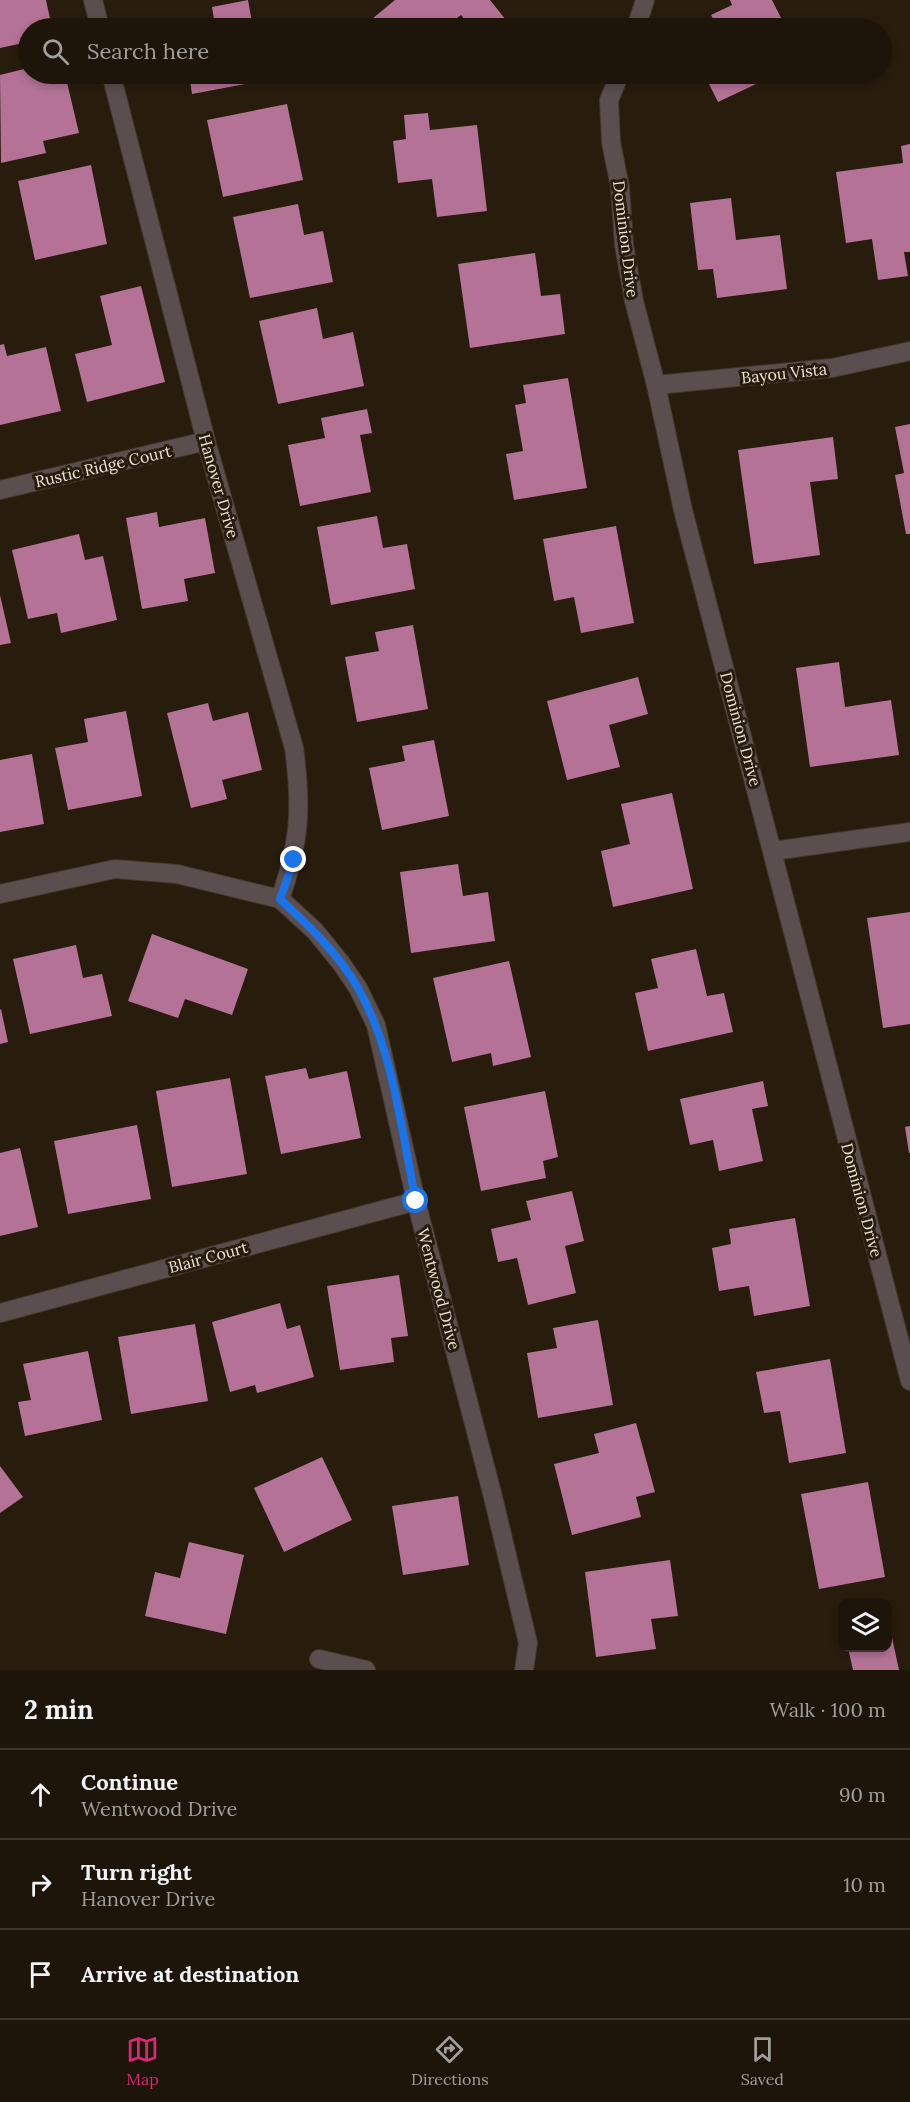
<!DOCTYPE html>
<meta charset="utf-8">
<style>
body{margin:0;font-family:Lora,serif;background:#2b2218;color:#f1f3f6}
.controls{position:absolute;right:18px;bottom:18px;display:grid;overflow:hidden;border-radius:12px;box-shadow:0 3px 9px #0003}
.controls button{width:54px;height:54px;display:grid;place-items:center;padding:0;border:0;border-bottom:2px solid #3c342b;background:#1e150a;color:#f1f3f6;font:30px sans-serif}
.stop{position:absolute;width:18px;height:18px;margin:-14px;border:4px solid #1a73e8;border-radius:50%;background:#fff}
.stop.end{background:#1a73e8;border-color:#fff;box-shadow:0 2px 6px #0008}
.list{margin:0;padding:0;list-style:none}
h2{display:flex;justify-content:space-between;align-items:center;height:78px;margin:0;padding:0 24px;font-size:26px}
h2 small{font-size:20px;font-weight:400;color:#a19f9c}
.list li{display:grid;grid-template-columns:39px 1fr auto;gap:18px;align-items:center;box-sizing:border-box;height:90px;padding:0 24px;border-top:2px solid #3c342b}
.list b{display:block;font-size:22px;white-space:nowrap}
.list p{margin:0;font-size:20px;white-space:nowrap;color:#a19f9c}
.list em{font-size:20px;font-style:normal;color:#a19f9c}
.icon{flex:none;width:33px;height:33px;fill:none;stroke:currentColor;stroke-width:2;stroke-linecap:round;stroke-linejoin:round}
.map{position:relative;flex:none;width:910px;height:1670px;overflow:hidden}
.search{position:absolute;background:#1e150a;box-shadow:0 3px 9px #0003;left:18px;right:18px;top:18px;height:66px;display:flex;align-items:center;gap:15px;box-sizing:border-box;padding:0 21px;border-radius:33px;color:#a19f9c;font-size:22px}
.sheet{height:348px;background:#1e150a}
nav{display:flex;justify-content:space-around;align-items:center;box-sizing:border-box;height:84px;border-top:2px solid #3c342b;background:#1e150a;font-size:16px;color:#a19f9c}
nav a{display:grid;justify-items:center;gap:3px}
nav .on{color:#db2777}
.map>svg:first-child{display:block}
.building{fill:#b37296}
.lines{fill:none;stroke-linecap:round;stroke-linejoin:round}
.minor-casing{stroke:#43382a;stroke-width:20}
.minor{stroke:#5a4f4e;stroke-width:18}
.route{stroke:#1a73e8;stroke-width:8}
.labels{text-anchor:middle;stroke-width:6;stroke-linejoin:round;paint-order:stroke}
.street-label{font-size:16px;fill:#ebe3d9;stroke:#281c0d}
</style>
<div class="map">
<svg width="910" height="1670" viewBox="0 0 910 1670">
<rect width="100%" height="100%" fill="#281c0d"/>
<!-- building -->
<g class="building">
<polygon points="0,0 46,0 52,28 28,28 28,42 0,48"/>
<polygon points="248,0 253,28 200,28 215,25 212,7"/>
<polygon points="395,0 490,0 506,20 496,28 472,28 461,15 444,28 361,28"/>
<polygon points="730,0 772,0 786,28 718,28 711,15 732,5"/>
<polygon points="28,68 28,74 65,74 79,133 43,141 46,153 1,163 0,75"/>
<polygon points="189,74 261,74 262,81 192,94"/>
<polygon points="704,74 777,74 718,102"/>
<polygon points="287,104 303,180 223,197 207,120"/>
<polygon points="428,113 430,130 477,125 487,211 437,217 432,179 398,183 393,141 406,139 404,115"/>
<polygon points="910,144 910,252 904,252 908,276 878,280 872,239 846,243 836,172 903,163 901,146"/>
<polygon points="91,165 107,244 35,260 18,181"/>
<polygon points="731,198 736,240 780,235 787,289 717,298 713,269 698,270 690,203"/>
<polygon points="298,204 304,235 323,231 333,282 250,298 233,217"/>
<polygon points="535,253 541,296 560,294 565,334 470,348 458,264"/>
<polygon points="141,286 165,382 87,402 75,354 112,345 100,296"/>
<polygon points="317,308 323,339 353,332 364,386 278,404 259,321"/>
<polygon points="4,344 7,356 46,347 61,411 0,425 0,345"/>
<polygon points="568,378 587,488 514,500 506,454 523,451 515,405 526,403 523,385"/>
<polygon points="367,409 372,433 360,435 371,492 300,506 288,445 325,438 321,418"/>
<polygon points="910,424 910,534 906,534 895,475 904,473 895,427"/>
<polygon points="833,437 838,479 810,482 820,555 754,564 738,450"/>
<polygon points="157,512 159,527 205,518 215,573 184,579 188,601 142,609 126,518"/>
<polygon points="377,516 383,548 407,544 415,589 331,605 317,527"/>
<polygon points="616,526 634,623 581,633 574,597 554,601 543,539"/>
<polygon points="79,534 85,560 103,556 117,620 61,633 57,613 28,619 12,550"/>
<polygon points="0,595 11,643 0,645"/>
<polygon points="413,625 428,709 357,722 345,657 379,651 375,632"/>
<polygon points="839,662 845,707 891,700 899,755 810,767 796,668"/>
<polygon points="638,677 648,714 609,725 620,767 567,780 547,701"/>
<polygon points="208,703 213,721 248,712 262,770 222,780 227,799 191,808 167,713"/>
<polygon points="126,711 142,796 68,810 55,748 88,742 84,719"/>
<polygon points="434,740 449,816 382,830 369,768 405,761 402,746"/>
<polygon points="32,754 44,824 0,832 0,760"/>
<polygon points="672,793 693,889 613,907 601,851 630,844 621,804"/>
<polygon points="458,864 463,896 488,892 495,941 411,953 400,872"/>
<polygon points="910,912 910,1024 883,1028 867,918"/>
<polygon points="152,934 248,969 232,1015 185,999 178,1018 128,1001"/>
<polygon points="76,945 83,978 102,974 112,1016 30,1034 13,959"/>
<polygon points="696,949 707,996 724,993 733,1032 648,1051 635,993 658,988 651,959"/>
<polygon points="509,961 531,1057 493,1066 491,1053 452,1062 433,978"/>
<polygon points="1,1009 8,1042 0,1044 0,1010"/>
<polygon points="306,1068 309,1079 347,1071 361,1138 281,1154 265,1076"/>
<polygon points="230,1078 247,1174 172,1187 156,1091"/>
<polygon points="763,1081 768,1106 752,1109 763,1161 719,1171 713,1140 690,1145 680,1099"/>
<polygon points="545,1091 558,1157 543,1161 546,1178 481,1191 464,1107"/>
<polygon points="137,1125 151,1199 68,1214 54,1141"/>
<polygon points="910,1126 910,1153 909,1153 905,1127"/>
<polygon points="20,1148 38,1227 0,1236 0,1153"/>
<polygon points="572,1191 584,1241 565,1246 576,1293 528,1305 517,1258 498,1262 491,1229 531,1220 526,1201"/>
<polygon points="795,1218 810,1306 754,1316 749,1286 719,1291 712,1248 731,1244 729,1229"/>
<polygon points="399,1275 408,1336 391,1338 394,1362 340,1370 327,1286"/>
<polygon points="280,1303 287,1329 300,1325 314,1377 257,1393 255,1385 230,1392 212,1322"/>
<polygon points="598,1320 613,1405 538,1418 527,1353 557,1348 553,1328"/>
<polygon points="195,1324 208,1401 131,1414 118,1337"/>
<polygon points="88,1351 102,1420 25,1436 18,1402 31,1400 23,1364"/>
<polygon points="830,1359 846,1453 789,1463 780,1411 764,1413 756,1372"/>
<polygon points="636,1423 655,1492 636,1497 641,1517 572,1535 554,1464 599,1453 594,1434"/>
<polygon points="322,1457 352,1520 284,1552 254,1488"/>
<polygon points="0,1466 23,1497 0,1513"/>
<polygon points="868,1482 885,1577 819,1589 801,1494"/>
<polygon points="458,1496 469,1565 403,1575 392,1506"/>
<polygon points="189,1542 244,1555 226,1634 145,1616 155,1572 180,1578"/>
<polygon points="670,1560 678,1616 651,1619 656,1649 596,1657 585,1572"/>
<polygon points="888,1619 899,1670 853,1670 848,1648 888,1648"/>
</g>
<g class="lines">
<defs>
<g id="minor">
<polyline points="93,0 100,28"/>
<polyline points="636,28 645,0"/>
<path d="M111,74L206,441L294,748C302,808 300,842 280,899"/>
<polyline points="620,74 609,100 611,142 620,187 624,245 634,301 656,385 683,510 910,1381"/>
<polyline points="656,385 832,368 910,351"/>
<polyline points="0,490 206,441"/>
<polyline points="773,851 910,832"/>
<polyline points="0,894 115,869 177,874 280,899 315,931 341,963 358,988 376,1025 416,1201 493,1497 528,1643 524,1670"/>
<polyline points="0,1313 416,1201"/>
<polyline points="319,1659 366,1670"/>
</g>
</defs>
<!-- minor casing -->
<use href="#minor" class="minor-casing"/>
<!-- minor -->
<use href="#minor" class="minor"/>
</g>
<g class="lines">
<!-- route -->
<path class="route" d="M294,860L280,899C309,926 338,953 358,988C394,1051 401,1131 416,1201"/>
</g>
<g class="labels">
<!-- street labels -->
<g class="street-label">
<text transform="translate(626 239) rotate(83)" y="6">Dominion Drive</text>
<text transform="translate(784 373) rotate(-6)" y="6">Bayou Vista</text>
<text transform="translate(103 466) rotate(-13)" y="6">Rustic Ridge Court</text>
<text transform="translate(219 486) rotate(74)" y="6">Hanover Drive</text>
<text transform="translate(741 729) rotate(75)" y="6">Dominion Drive</text>
<text transform="translate(862 1200) rotate(75)" y="6">Dominion Drive</text>
<text transform="translate(208 1257) rotate(-15)" y="6">Blair Court</text>
<text transform="translate(439 1289) rotate(75)" y="6">Wentwood Drive</text>
</g>
</g>
</svg>
<div class="controls">
<button><svg class="icon" aria-label="layers" viewBox="0 0 24 24"><path d="M12 4l9 5-9 5-9-5zM3 14l9 5 9-5"/></svg></button>
</div>
<div class="stop" style="left:416px;top:1201px"></div>
<div class="stop end" style="left:294px;top:860px"></div>
<div class="search"><svg class="icon" aria-label="search" viewBox="0 0 24 24"><circle cx="10" cy="10" r="6"/><path d="M15 15l6 6"/></svg>Search here</div>
</div>
<section class="sheet">
<h2>2 min<small>Walk · 100 m</small></h2>
<ul class="list">
<li><svg class="icon" aria-label="ahead" viewBox="0 0 24 24"><path d="M12 20V5M6 11l6-6 6 6"/></svg><div><b>Continue</b><p>Wentwood Drive</p></div><em>90 m</em></li>
<li><svg class="icon" aria-label="right" viewBox="0 0 24 24"><path d="M7 20v-9h11M14 6l5 5-5 5"/></svg><div><b>Turn right</b><p>Hanover Drive</p></div><em>10 m</em></li>
<li><svg class="icon" aria-label="arrive" viewBox="0 0 24 24"><path d="M6 21V4h12l-3 4 3 4H6"/></svg><div><b>Arrive at destination</b></div></li>
</ul>
</section>
<nav>
<a class="on"><svg class="icon" aria-label="map" viewBox="0 0 24 24"><path d="M3 6l6-2 6 2 6-2v14l-6 2-6-2-6 2zM9 4v14M15 6v14"/></svg>Map</a>
<a><svg class="icon" aria-label="directions" viewBox="0 0 24 24"><path d="M12 3l9 9-9 9-9-9zM9 14v-3h6M13 9l2 2-2 2"/></svg>Directions</a>
<a><svg class="icon" aria-label="saved" viewBox="0 0 24 24"><path d="M7 4h10v16l-5-4-5 4z"/></svg>Saved</a>
</nav>
